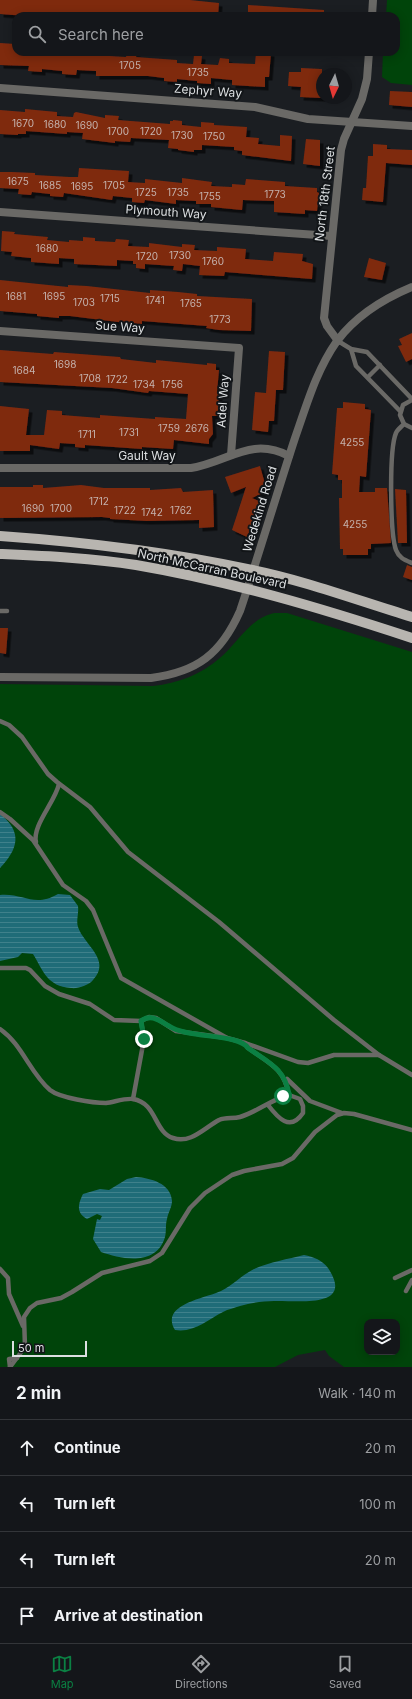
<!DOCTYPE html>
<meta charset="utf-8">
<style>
body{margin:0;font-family:Inter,sans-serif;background:#1d1f23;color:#f1f3f6}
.controls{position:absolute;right:12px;bottom:12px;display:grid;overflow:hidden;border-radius:8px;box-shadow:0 2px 10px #0003}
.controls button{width:36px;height:36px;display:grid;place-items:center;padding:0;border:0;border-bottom:1px solid #333539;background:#14161a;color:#f1f3f6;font:20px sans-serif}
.compass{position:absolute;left:316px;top:68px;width:36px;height:36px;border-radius:50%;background:#14161a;box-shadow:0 2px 10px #0003;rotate:185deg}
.scale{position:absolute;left:12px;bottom:10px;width:75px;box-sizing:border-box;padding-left:4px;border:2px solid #dcdfe1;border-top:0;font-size:11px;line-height:14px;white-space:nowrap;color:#dcdfe1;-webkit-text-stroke:3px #121518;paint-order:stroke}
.stop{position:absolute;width:12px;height:12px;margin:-9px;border:3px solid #0b8043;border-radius:50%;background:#fff}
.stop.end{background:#0b8043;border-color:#fff;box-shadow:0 1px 4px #0008}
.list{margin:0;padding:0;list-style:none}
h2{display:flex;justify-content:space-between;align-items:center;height:52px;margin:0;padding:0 16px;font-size:17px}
h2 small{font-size:13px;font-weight:400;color:#9d9fa2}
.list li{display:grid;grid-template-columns:26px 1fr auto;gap:12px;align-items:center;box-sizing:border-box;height:56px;padding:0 16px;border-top:1px solid #333539}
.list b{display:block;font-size:15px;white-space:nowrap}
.list em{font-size:13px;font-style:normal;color:#9d9fa2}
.icon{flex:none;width:22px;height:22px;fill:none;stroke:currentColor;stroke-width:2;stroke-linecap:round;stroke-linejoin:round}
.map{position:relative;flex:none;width:412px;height:1367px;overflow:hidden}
.search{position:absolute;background:#14161a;box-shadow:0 2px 10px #0003;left:12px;right:12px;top:12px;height:44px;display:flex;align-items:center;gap:10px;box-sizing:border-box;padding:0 14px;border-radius:12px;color:#9d9fa2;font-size:15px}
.sheet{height:276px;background:#14161a}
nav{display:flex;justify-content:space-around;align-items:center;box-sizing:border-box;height:56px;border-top:1px solid #333539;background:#14161a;font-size:11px;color:#9d9fa2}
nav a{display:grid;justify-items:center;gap:2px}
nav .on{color:#0b8043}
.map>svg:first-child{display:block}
.green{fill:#00440a;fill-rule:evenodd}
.water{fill:url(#water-rules)}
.building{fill:#7f2911;filter:url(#shadow)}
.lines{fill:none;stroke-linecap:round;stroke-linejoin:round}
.service{stroke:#6a6966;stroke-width:4.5}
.minor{stroke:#6a6966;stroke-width:8}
.tertiary{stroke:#6a6966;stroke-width:8}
.primary{stroke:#b8b5b0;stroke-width:10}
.route{stroke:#0b8043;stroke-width:5}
.labels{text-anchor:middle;stroke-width:4;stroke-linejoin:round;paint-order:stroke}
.number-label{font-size:10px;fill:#c5b2ad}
.street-label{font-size:12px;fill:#dcdfe1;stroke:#121518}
</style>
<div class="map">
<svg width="412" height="1367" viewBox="0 0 412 1367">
<defs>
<pattern id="water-rules" width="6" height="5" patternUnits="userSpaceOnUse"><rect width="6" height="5" fill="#1f6c78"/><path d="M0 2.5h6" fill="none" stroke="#3f818b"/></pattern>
<filter id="shadow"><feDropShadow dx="3.5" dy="3.5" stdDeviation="0" flood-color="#0009"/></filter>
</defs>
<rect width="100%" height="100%" fill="#1b1e22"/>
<!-- green -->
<g class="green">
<polygon points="387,0 412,0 412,85 391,83 382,77 383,52 396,52 396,16 386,16"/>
<path d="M275,613H287L412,652V1367H344L329,1356L325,1350L298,1355L275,1367H0V684L153,686C178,683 201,675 221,657C238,642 251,617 275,613ZM367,1322H397V1352H367Z"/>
</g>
<!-- water -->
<g class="water">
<path d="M0,814C23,832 18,849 0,868Z"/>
<path d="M58,894L70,895L78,906C79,913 76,920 78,927C84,945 112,960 93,980C89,985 78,989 71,988C47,986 44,972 33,954L22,953L18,957L0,961V895C24,893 34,908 58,894Z"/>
<path d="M136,1177C150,1178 171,1183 172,1201C172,1207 168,1213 167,1219C165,1225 167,1234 164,1240C154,1266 121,1259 101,1252L93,1239L97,1219L100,1220L102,1216L97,1214L87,1219C76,1213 78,1204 83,1194L100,1189L109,1190L127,1179Z"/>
<path d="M304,1255C314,1257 322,1260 328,1268C356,1310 295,1300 274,1301C263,1301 251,1303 240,1306C235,1308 228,1309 223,1312C207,1320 194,1333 175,1330C159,1304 207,1298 221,1291C233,1285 242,1275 254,1269C270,1262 288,1259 304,1255Z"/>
</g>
<!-- building -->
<g class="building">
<polygon points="0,0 190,0 219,3 218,16 48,16 48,14 31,13 31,16 26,16 0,14"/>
<polygon points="248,5 324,10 324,16 248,16"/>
<polygon points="0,43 16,44 16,52 67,52 67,54 83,55 83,52 96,52 96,54 110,56 126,57 127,53 137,53 136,57 177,60 177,63 193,64 194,55 202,56 201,64 218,65 220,58 229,59 229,63 255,64 256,52 271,53 269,77 265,77 265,87 232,85 232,80 211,78 211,84 197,83 197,81 177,79 177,82 164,81 164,78 148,76 96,76 96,71 77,70 76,75 62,74 62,71 42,69 42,72 28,71 29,66 0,65"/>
<polygon points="301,68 322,69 322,98 300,97 301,87 288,86 289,72 301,72"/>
<polygon points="390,91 412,92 412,107 389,105"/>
<polygon points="25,109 57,112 57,116 73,117 74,113 76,112 105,118 105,115 119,116 118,120 170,124 170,121 173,121 173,120 182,121 182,125 201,127 201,122 214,123 214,125 247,127 246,137 259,138 258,144 280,146 280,135 292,136 291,161 242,155 242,151 234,150 234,147 202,145 202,150 194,150 194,152 178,150 178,149 168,148 169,140 131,138 130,142 115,141 115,143 82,139 83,133 67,132 67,134 26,131 26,134 18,134 18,135 0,134 0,110 25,112"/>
<polygon points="306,139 320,140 320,166 303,164"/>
<polygon points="373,144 387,145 387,149 412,150 412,165 386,163 383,202 362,200 363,188 366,188 368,156 373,156"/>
<polygon points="79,168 129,171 128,182 145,183 145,179 182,183 182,178 212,182 211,186 232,187 232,184 245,185 246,179 285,182 285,186 317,188 317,192 319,193 317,211 305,210 305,214 274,212 274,201 243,200 242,210 211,207 211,204 196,204 196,201 176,200 176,204 145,200 144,203 132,202 132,198 113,196 112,200 64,193 63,197 50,196 50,194 32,192 31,195 18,194 19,189 0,188 0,172 12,172 35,173 35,175 70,177 78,177"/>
<polygon points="2,231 15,232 14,234 48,237 47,240 69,242 69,240 83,241 83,237 95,238 95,241 115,242 116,239 129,240 128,246 149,247 149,243 182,247 182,244 195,245 194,250 217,251 217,247 246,249 245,259 273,261 274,252 303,254 302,261 313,264 312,279 225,272 224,276 199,275 200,266 183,264 182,271 173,270 174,266 145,264 145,269 136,268 136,264 133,264 133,261 117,260 117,266 74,264 74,259 59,258 59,264 31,262 31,258 11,256 12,252 1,251"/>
<polygon points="369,258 386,263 382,280 364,277"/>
<polygon points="0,280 68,287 68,285 87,286 150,293 150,290 178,292 197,294 197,296 252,299 251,331 219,330 206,328 207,326 142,321 142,324 118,322 70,316 59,316 59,318 37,316 37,314 0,311"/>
<polygon points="412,333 412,359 406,362 398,346 402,345 399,339"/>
<polygon points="0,350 53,354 54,352 120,357 121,359 156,363 156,360 207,365 207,363 216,364 216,370 219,370 217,392 219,392 218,410 218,416 212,416 213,434 209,439 209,444 174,440 173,449 142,447 142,449 85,445 85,448 75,447 75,444 60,443 59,449 30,445 30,451 0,451 0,406 29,409 26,435 44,435 47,410 62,411 62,415 100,418 100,415 155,419 155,417 186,419 188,394 149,391 148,393 112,388 0,382"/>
<polygon points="269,351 285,352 283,390 276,390 274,421 269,421 268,432 252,430 255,392 266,393"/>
<polygon points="343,402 365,404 365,409 371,410 366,477 360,476 359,492 375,492 375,488 387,488 391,543 371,544 371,549 368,549 368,555 343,555 343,549 340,549 339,498 342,498 342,480 338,480 338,475 332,474 337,408 343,408"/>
<polygon points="260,466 267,491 252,498 261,502 247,537 232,530 246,487 231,493 225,477"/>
<polygon points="33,485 43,485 43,488 81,485 104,488 150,488 150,490 181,488 183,492 213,490 214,527 199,528 199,520 147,521 110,519 110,518 102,517 0,518 0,487 33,487"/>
<polygon points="395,489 406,490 407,543 398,543"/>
<polygon points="407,565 412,567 412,580 403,577"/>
<polygon points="0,628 8,628 6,654 0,653"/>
</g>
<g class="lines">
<!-- service -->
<g class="service">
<polyline points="338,341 351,349 367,352 412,399"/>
<polyline points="351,349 356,366 400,411"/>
<polyline points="368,377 380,365"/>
<polyline points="412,400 403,405 400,415 404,424 412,428"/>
<path d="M404,424C401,427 397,430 396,433C389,449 390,534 396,550C399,558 405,560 412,563"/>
<polyline points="0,611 7,611"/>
<polyline points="0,721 9,725 22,737 48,774 57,782 90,807 128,852 219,922 334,1020 379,1055"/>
<polyline points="0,812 10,819 33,840 63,885 86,901 93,910 121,978 227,1038"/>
<path d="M36,842C32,826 55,802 59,784"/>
<path d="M0,968H26L30,970L45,986L59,994L90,1004L114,1020L141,1021L149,1017L156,1018L176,1031L227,1038L245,1043L248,1048C269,1063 284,1068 289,1095"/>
<path d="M0,1029C22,1044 30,1073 50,1090C60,1098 93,1103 106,1103C114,1102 125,1098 133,1099C157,1103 154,1132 173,1138C191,1144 204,1128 219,1120C226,1117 233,1119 240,1117C257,1112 272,1099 289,1095L300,1099L303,1106V1113C290,1132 278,1118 268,1105"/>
<polyline points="245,1043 298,1062 308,1063 334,1055 379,1055 412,1075"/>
<polyline points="287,1079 310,1101 342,1113"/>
<polyline points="133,1099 144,1039 141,1021"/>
<polyline points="0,1269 8,1278 9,1294 23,1326"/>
<polyline points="395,1278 412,1270"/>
<polyline points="406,1291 412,1280"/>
<polyline points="10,1367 25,1347 24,1317 30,1308 37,1303 61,1298 72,1292 102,1273 150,1261 162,1253 190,1208 205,1193 232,1175 244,1171 282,1164 293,1158 315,1132 337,1115 344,1113 354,1114 412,1130"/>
<polyline points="10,1367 9,1359 17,1358"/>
</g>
<!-- minor -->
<g class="minor">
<polyline points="0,88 255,107 308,119 412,126"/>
<polyline points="0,212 331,236"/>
<polyline points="0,331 239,348 231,455"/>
<path d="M0,468H191C228,462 251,436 289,456"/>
</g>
<!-- tertiary -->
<g class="tertiary">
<polyline points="372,16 373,0"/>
<polyline points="338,341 327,326 324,318 341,150 344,139 362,99 367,79 369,52"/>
<path d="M0,677L151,678C197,672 221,654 240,611C259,554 276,496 295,438C307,404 316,371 337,341C356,316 383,299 412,287"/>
</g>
<!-- primary -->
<g class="primary">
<path d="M0,536C85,542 169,552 252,570C306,581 359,601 412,617"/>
<path d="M0,554C45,556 92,558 136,565C230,581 321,608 412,638"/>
</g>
</g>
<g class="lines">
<!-- route -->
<path class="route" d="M144,1039L141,1021C151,1013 160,1021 169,1026C188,1039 238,1033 248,1048C269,1063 284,1068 289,1094L283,1096"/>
</g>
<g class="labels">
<!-- number labels -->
<g class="number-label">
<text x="130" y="69">1705</text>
<text x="198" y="76">1735</text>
<text x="23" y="127">1670</text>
<text x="55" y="128">1680</text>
<text x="87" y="129">1690</text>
<text x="118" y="135">1700</text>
<text x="151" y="135">1720</text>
<text x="182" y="139">1730</text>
<text x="214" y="140">1750</text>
<text x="18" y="185">1675</text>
<text x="50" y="189">1685</text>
<text x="114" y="189">1705</text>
<text x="82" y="190">1695</text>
<text x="146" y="196">1725</text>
<text x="178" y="196">1735</text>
<text x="275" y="198">1773</text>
<text x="210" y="200">1755</text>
<text x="47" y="252">1680</text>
<text x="180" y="259">1730</text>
<text x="147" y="260">1720</text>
<text x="213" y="265">1760</text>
<text x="16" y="300">1681</text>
<text x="54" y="300">1695</text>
<text x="110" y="302">1715</text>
<text x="155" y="304">1741</text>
<text x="84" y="306">1703</text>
<text x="191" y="307">1765</text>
<text x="220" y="323">1773</text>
<text x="65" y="368">1698</text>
<text x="24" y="374">1684</text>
<text x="90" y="382">1708</text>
<text x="117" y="383">1722</text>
<text x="144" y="388">1734</text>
<text x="172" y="388">1756</text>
<text x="169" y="432">1759</text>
<text x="197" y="432">2676</text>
<text x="129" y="436">1731</text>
<text x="87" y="438">1711</text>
<text x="352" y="446">4255</text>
<text x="99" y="505">1712</text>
<text x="33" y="512">1690</text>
<text x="61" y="512">1700</text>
<text x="125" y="514">1722</text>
<text x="181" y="514">1762</text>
<text x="152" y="516">1742</text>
<text x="355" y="528">4255</text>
</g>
<!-- street labels -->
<g class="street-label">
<text transform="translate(208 91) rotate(4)" y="4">Zephyr Way</text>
<text transform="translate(325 194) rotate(-83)" y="4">North 18th Street</text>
<text transform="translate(166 212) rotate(4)" y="4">Plymouth Way</text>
<text transform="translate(120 327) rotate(4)" y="4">Sue Way</text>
<text transform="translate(223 401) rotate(-86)" y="4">Adel Way</text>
<text x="147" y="460">Gault Way</text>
<text transform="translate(260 509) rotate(-73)" y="4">Wedekind Road</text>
<text transform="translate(212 569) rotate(12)" y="4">North McCarran Boulevard</text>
</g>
</g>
</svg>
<div class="controls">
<button><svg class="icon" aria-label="layers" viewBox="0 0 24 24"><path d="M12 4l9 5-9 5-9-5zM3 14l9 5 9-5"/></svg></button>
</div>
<svg class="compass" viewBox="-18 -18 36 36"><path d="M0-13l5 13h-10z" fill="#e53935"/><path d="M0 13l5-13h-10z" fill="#9d9fa2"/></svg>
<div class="scale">50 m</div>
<div class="stop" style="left:283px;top:1096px"></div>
<div class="stop end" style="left:144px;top:1039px"></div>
<div class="search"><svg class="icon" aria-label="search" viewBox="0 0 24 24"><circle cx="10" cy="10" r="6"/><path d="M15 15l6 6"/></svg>Search here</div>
</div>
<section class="sheet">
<h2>2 min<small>Walk · 140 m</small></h2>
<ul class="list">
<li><svg class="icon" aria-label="ahead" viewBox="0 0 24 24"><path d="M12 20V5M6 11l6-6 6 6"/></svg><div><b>Continue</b></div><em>20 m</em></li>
<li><svg class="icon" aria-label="left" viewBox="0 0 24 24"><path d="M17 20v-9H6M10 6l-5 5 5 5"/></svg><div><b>Turn left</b></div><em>100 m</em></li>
<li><svg class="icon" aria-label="left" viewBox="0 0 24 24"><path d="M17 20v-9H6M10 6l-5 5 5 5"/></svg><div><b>Turn left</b></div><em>20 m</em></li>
<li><svg class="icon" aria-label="arrive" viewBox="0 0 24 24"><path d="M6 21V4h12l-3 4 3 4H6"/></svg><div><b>Arrive at destination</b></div></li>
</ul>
</section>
<nav>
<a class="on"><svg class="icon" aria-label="map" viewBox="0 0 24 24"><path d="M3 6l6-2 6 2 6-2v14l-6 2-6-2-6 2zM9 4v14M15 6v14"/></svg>Map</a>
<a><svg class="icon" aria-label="directions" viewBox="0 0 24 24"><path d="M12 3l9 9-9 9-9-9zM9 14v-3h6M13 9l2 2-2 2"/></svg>Directions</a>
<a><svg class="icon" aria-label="saved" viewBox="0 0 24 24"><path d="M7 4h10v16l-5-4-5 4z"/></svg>Saved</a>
</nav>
